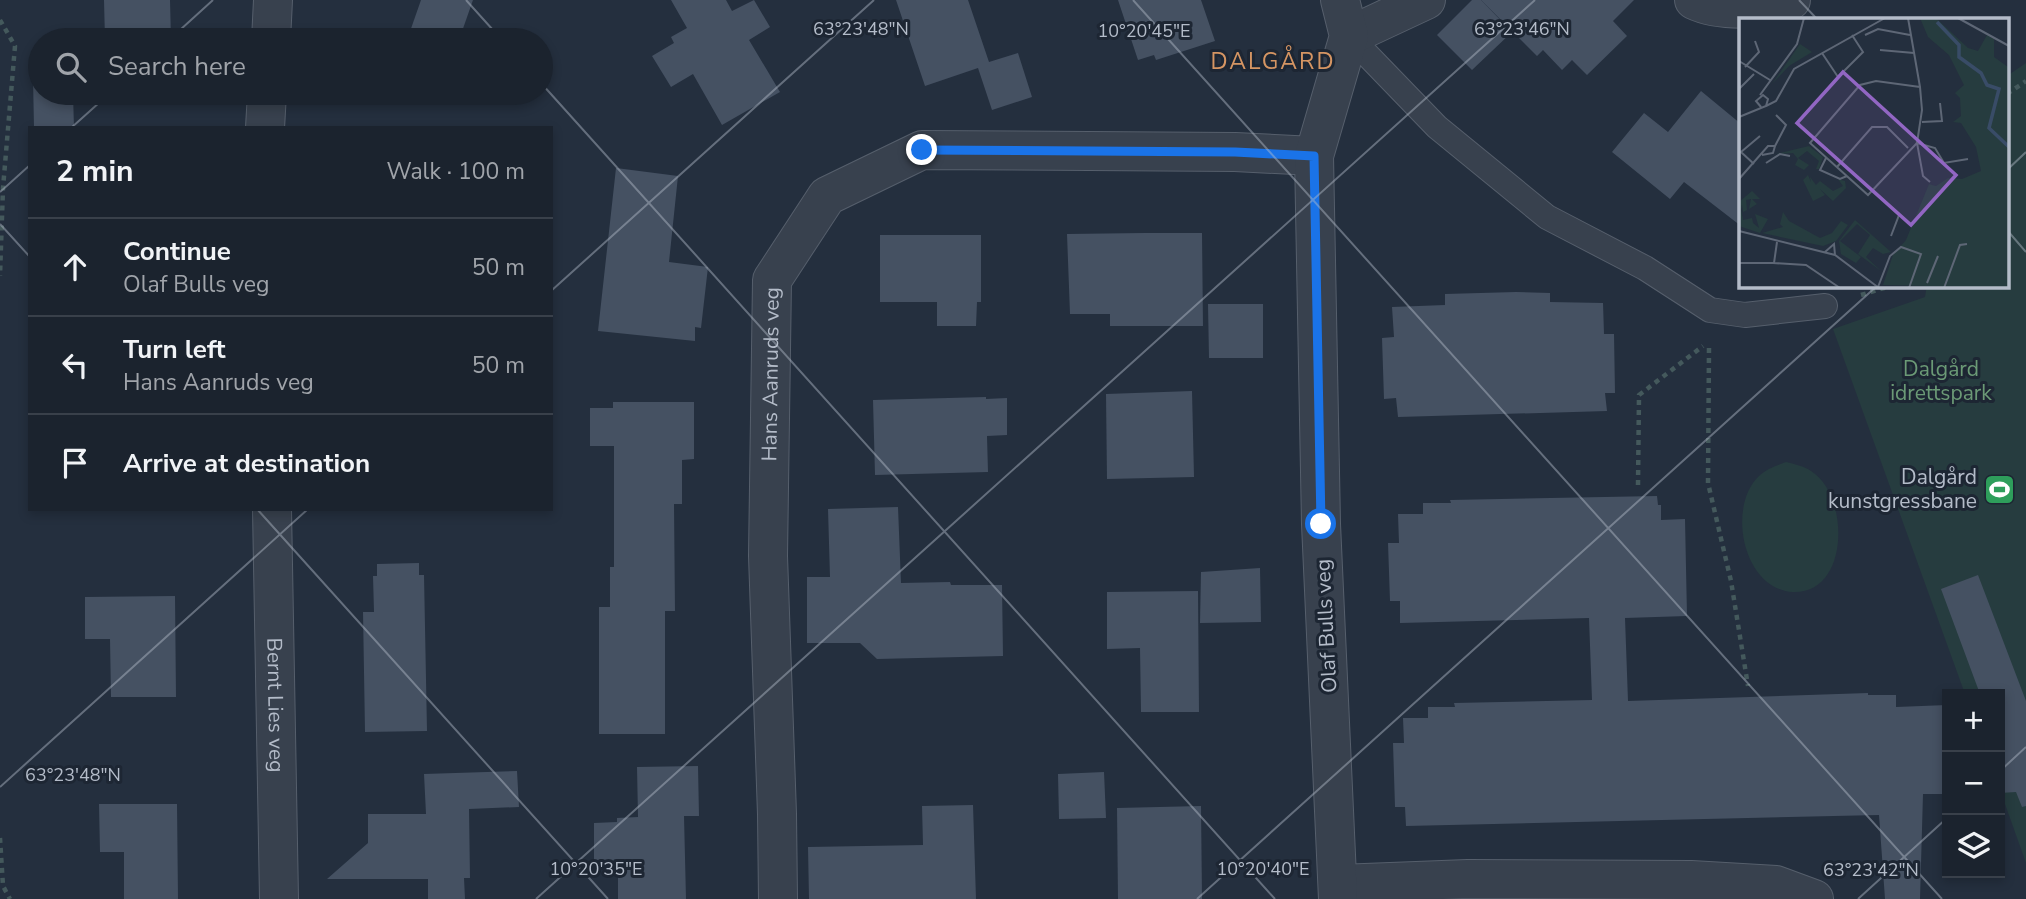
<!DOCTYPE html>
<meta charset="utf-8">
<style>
body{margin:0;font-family:"Nunito Sans",sans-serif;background:#282f3a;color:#f1f3f6}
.controls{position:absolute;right:21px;bottom:21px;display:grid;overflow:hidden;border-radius:0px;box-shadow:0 4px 10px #0003}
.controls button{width:63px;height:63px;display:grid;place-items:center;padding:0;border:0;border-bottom:2px solid #39404a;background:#1b232e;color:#f1f3f6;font:35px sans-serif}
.stop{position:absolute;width:21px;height:21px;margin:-16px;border:5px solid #1a73e8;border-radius:50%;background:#fff}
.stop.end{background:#1a73e8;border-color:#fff;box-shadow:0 2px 7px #0008}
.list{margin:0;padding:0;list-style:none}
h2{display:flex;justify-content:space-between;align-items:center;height:91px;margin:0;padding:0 28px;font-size:30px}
h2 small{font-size:23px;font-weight:400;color:#a0a4aa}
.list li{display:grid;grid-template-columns:46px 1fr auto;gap:21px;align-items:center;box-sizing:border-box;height:98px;padding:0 28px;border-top:2px solid #39404a}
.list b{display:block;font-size:26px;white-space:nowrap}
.list p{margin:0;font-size:23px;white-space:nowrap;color:#a0a4aa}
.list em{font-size:23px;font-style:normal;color:#a0a4aa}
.icon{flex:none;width:38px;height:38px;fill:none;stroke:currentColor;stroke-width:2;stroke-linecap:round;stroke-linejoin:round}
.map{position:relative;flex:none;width:2026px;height:899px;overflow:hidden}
.search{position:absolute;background:#1b232e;box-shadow:0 4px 10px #0003;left:28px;top:28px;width:525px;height:77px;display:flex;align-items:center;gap:18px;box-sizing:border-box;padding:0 24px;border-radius:38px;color:#a0a4aa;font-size:26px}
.panel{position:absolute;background:#1b232e;box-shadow:0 4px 10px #0003;left:28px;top:126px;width:525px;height:385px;border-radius:0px}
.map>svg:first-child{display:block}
.green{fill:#263c3f}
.building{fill:#455162}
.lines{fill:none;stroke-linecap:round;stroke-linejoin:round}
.lane-casing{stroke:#565f6c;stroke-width:26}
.street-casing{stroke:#565f6c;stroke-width:40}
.path{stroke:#44595c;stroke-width:4.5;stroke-dasharray:5 5;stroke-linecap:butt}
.lane{stroke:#38414e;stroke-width:24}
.street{stroke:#38414e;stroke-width:38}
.route{stroke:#1a73e8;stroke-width:9}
.ticks{fill:none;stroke:#b4bcc9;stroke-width:2;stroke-opacity:0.45}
.labels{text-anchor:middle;stroke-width:6;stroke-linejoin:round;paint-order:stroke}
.park-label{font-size:21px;fill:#6b9a76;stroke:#1d2633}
.street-label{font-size:21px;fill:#b4bcc9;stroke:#1d2633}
.poi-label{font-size:21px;fill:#b4bcc9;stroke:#1d2633;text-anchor:end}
.neighbourhood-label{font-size:23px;letter-spacing:2px;fill:#d59563;stroke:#1d2633}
.inset-river{fill:none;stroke:#394c67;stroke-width:3.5}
.inset-road{fill:none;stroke:#5e6776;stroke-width:2}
.view{fill:#9266c3;fill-opacity:0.15;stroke:#9266c3;stroke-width:3.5}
.inset-edge{fill:none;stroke:#b4bcc9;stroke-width:3.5}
.ticks-label{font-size:18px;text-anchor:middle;fill:#b4bcc9;stroke:#1d2633;stroke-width:6;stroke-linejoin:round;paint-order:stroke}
</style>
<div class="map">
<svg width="2026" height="899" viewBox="0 0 2026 899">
<rect width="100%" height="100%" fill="#242f3e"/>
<!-- green -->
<g class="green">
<polygon points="2026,63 2026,863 2000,790 2000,694 1965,694 1833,329 1925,297 1927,285 2007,285 2007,76"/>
<path d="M1786,462C1794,464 1804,466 1811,471C1850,495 1850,594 1793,592C1743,589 1727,508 1758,477C1766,469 1776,466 1786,462Z"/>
</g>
<!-- building -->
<g class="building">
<polygon points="104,0 170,0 171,40 105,40"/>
<polygon points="421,0 473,0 459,40 407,40"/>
<polygon points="671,0 726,0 732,11 754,0 770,27 749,40 780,92 722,125 693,74 671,87 652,56 674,43 671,37 687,28"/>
<polygon points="896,0 968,0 989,62 1018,53 1032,97 992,110 978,68 925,86"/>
<polygon points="1118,0 1201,0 1215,41 1156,60 1154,55 1138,60"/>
<polygon points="1472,0 1481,0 1512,32 1472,70 1437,35"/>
<polygon points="1481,0 1634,0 1613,21 1627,36 1587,75 1572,60 1562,70 1543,50 1537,56"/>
<polygon points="33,78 40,78 40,93 73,93 74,128 34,128"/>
<polygon points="1701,91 1741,124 1741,226 1684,182 1670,199 1612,152 1644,113 1668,132"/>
<polygon points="616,168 678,176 669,262 708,267 701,328 695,327 695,341 598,331"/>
<polygon points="1144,233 1202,233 1203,326 1110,326 1110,314 1070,314 1067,234"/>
<polygon points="880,235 981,235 981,302 977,302 976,326 937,326 937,302 880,302"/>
<polygon points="1516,292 1550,293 1550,302 1603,303 1604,334 1614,334 1615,393 1605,393 1607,411 1398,417 1396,398 1384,399 1382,338 1394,337 1392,307 1445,305 1445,294"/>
<polygon points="1208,304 1263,304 1263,358 1209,358"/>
<polygon points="1192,391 1194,477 1107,479 1106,394"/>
<polygon points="986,397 986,399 1007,398 1007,435 987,436 988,472 875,475 873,400"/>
<polygon points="613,402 694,402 694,459 682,460 682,504 674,504 675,611 665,611 665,734 599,734 599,607 610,607 610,567 614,567 614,446 590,446 590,408 613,408"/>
<polygon points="1657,496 1658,505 1661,505 1661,520 1685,519 1687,616 1625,618 1628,701 1868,693 1868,695 1896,695 1896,707 1947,705 1947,794 1923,794 1920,899 1885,899 1879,815 1406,826 1405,807 1395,807 1393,743 1404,743 1403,718 1428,718 1428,707 1455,707 1454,703 1592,700 1589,618 1400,623 1400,601 1390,601 1388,543 1399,543 1398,514 1423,514 1423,503 1451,503 1450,500"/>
<polygon points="898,507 901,583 950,582 951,585 1002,585 1003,656 877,659 860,643 807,643 807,577 830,577 828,509"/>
<polygon points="419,563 419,575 424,575 427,731 365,732 363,612 374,612 373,576 377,576 377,564"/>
<polygon points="1260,568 1261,622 1200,623 1201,572"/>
<polygon points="1978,575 2026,701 2026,806 2022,807 2016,792 2000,793 2000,694 1980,694 1941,589"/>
<polygon points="1198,591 1199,712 1141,712 1140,648 1107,649 1107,592"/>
<polygon points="175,596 176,697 111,697 110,639 85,639 85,597"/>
<polygon points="698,766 699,816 684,816 686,899 618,899 618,861 594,862 594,823 617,822 617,818 638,817 637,767"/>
<polygon points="517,771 519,807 469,809 470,878 464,878 465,899 428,899 428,879 327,879 368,843 368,814 426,814 424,774"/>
<polygon points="1104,772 1106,818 1059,819 1058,774"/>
<polygon points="99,804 177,804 178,899 124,899 124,852 100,852"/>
<polygon points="973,805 976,899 809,899 808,847 923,845 922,806"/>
<polygon points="1201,806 1202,899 1118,899 1117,808"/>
</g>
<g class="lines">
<defs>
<polyline id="lane" points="1349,36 1437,127 1547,217 1645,268 1710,310 1745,315 1825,306"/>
<g id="street">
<path d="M1694,0C1719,12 1766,11 1791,0"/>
<polyline points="1349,36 1426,0"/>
<polyline points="271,40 273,0"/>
<polyline points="265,128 267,93"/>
<path id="s1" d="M272,509L279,899"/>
<polyline points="1339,884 1468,879 1691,880 1776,885 1814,899"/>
<path id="s2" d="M778,899L777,814L768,556L772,280L827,196L922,150L1235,152L1314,156"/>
<polyline points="1338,899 1321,524 1314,156 1349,36 1340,0"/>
</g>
</defs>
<!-- lane casing -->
<use href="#lane" class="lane-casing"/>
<!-- street casing -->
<use href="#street" class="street-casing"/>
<!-- path -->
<g class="path">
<polyline points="0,20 15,46 3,188 0,276"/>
<polyline points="2007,94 2026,81"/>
<polyline points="1861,295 1894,285"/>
<polyline points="1709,348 1708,483 1731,581 1748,686"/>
<polyline points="1638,485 1639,395 1703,346"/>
<polyline points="0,838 3,886 10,899"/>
</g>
<!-- lane -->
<use href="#lane" class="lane"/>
<!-- street -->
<use href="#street" class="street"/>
</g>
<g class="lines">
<!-- route -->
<polyline class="route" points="922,150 1235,152 1314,156 1321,524"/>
</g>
<!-- ticks -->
<path class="ticks" d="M466,0L502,40M1133,0L1942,899M1799,0L1817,19M169,40L213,0M541,83L1275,899M71,128L110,93M2007,170L2026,152M0,192L30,165M0,224L30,257M2007,230L2026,252M551,291L874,0M257,509L608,899M2000,771L2026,747M0,787L308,509M536,899L1535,0M1197,899L1878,285M1858,899L1947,818"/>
<!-- icons -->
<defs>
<symbol id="stadium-square" viewBox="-11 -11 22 22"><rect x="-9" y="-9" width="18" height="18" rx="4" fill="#2e9e5b" stroke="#1d2633"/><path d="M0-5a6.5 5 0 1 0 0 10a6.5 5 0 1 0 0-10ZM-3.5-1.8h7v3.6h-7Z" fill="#fff"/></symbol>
</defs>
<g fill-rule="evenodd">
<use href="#stadium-square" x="1982" y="472" width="35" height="35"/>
</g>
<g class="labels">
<!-- park labels -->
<g class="park-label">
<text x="1941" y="376">Dalgård<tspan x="1941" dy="24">idrettspark</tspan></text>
</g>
<!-- street labels -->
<g class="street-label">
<text dy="7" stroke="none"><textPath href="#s2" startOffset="525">Hans Aanruds veg</textPath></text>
<text transform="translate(1326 626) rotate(-93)" y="7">Olaf Bulls veg</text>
<text dy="7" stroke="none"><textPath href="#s1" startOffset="196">Bernt Lies veg</textPath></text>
</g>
<!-- poi labels -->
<g class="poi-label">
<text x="1977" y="484">Dalgård<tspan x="1977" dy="24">kunstgressbane</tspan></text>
</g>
<!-- neighbourhood labels -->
<g class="neighbourhood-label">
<text x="1273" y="69">DALGÅRD</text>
</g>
</g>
<!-- overview -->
<g transform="translate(1739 18)">
<rect width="270" height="270" fill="#242f3e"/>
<path d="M181,0H197L229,30L239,33L248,17L255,21V39L269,49V270L144,267L154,237L167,222L190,166L197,168L209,160L223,161L242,153L237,129L222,105L214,104L222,98L221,80L216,75L225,67L210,37L189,19ZM61,26L73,34L50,48L33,66ZM70,128L84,139L80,151H77L80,143L68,133L59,140L70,147L65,152L56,147L59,141L54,135L37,136ZM69,157L72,164L71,159L77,167L81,163L94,173L104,168L99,161L106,163L107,170L94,183L81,171L86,177L74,183L64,162ZM13,173L21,181H13L18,186L10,191L12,181L7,182L8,192L4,194L3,187L2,192L4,202L13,200L14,205L20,210L16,196L29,201L21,215L0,208V184ZM44,194L50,203L81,220L93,215L102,203L109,207L97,223L84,228L23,215L44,209L41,206ZM116,202L152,234L144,236L134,230L127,239L142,253L119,236L131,217L118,206L101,223L122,239L117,245L102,236L100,223Z" fill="#263c3f"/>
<path class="inset-river" d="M198,4L220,27V39L242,55L248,67L260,71L250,110L270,129"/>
<path class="inset-road" d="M169,0L181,69L183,92L178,125L129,177L71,125L121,67L137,63L181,69M219,0L270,28M126,17L139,11L171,17M141,32L175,35M83,35L99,59L124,34L113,17M0,43L31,62M6,49L20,34L16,23M0,71L15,56M21,77L58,26L65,0M27,88L37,83L55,51L146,0M0,99L27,88L29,81L24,77L17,83L22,89M183,104L203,103L201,85M36,128L47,107L37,97M87,140L81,152L101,161L108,158M27,145L41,136L51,138M15,146L2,134L21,118M98,149L133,109H148L169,130M0,161L29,128H36L34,135L23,137M191,164L184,158L178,125L196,130L205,145L229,141M134,172L160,197L152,218M0,213L96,237L140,270M38,224L35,245L67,247L101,270M86,234L95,226L96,237M0,245H35M188,265L199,238M139,269L151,238L162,229L182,236L170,270M205,270L221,227L228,226"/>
<path class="view" d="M104,54L217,157L172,207L58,105Z"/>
<rect width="270" height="270" class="inset-edge"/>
</g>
<g class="ticks-label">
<text x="1522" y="35">63°23'46"N</text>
<text x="861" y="35">63°23'48"N</text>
<text x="1144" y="37">10°20'45"E</text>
<text x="73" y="781">63°23'48"N</text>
<text x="596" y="875">10°20'35"E</text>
<text x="1263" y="875">10°20'40"E</text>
<text x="1871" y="876">63°23'42"N</text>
</g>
</svg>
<div class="controls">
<button>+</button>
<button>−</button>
<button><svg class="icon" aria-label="layers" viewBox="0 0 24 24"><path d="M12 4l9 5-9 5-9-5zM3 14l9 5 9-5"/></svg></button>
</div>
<div class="stop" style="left:1321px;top:524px"></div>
<div class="stop end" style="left:922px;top:150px"></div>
<div class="search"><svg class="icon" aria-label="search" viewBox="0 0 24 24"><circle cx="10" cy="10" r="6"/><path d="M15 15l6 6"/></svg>Search here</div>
<section class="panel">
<h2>2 min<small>Walk · 100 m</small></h2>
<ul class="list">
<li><svg class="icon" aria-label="ahead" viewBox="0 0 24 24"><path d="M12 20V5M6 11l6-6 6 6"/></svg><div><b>Continue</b><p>Olaf Bulls veg</p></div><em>50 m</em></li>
<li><svg class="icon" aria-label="left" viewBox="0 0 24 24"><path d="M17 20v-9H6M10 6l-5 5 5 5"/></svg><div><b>Turn left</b><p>Hans Aanruds veg</p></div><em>50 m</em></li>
<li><svg class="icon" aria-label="arrive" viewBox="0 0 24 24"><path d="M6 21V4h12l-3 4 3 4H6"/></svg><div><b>Arrive at destination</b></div></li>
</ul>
</section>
</div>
